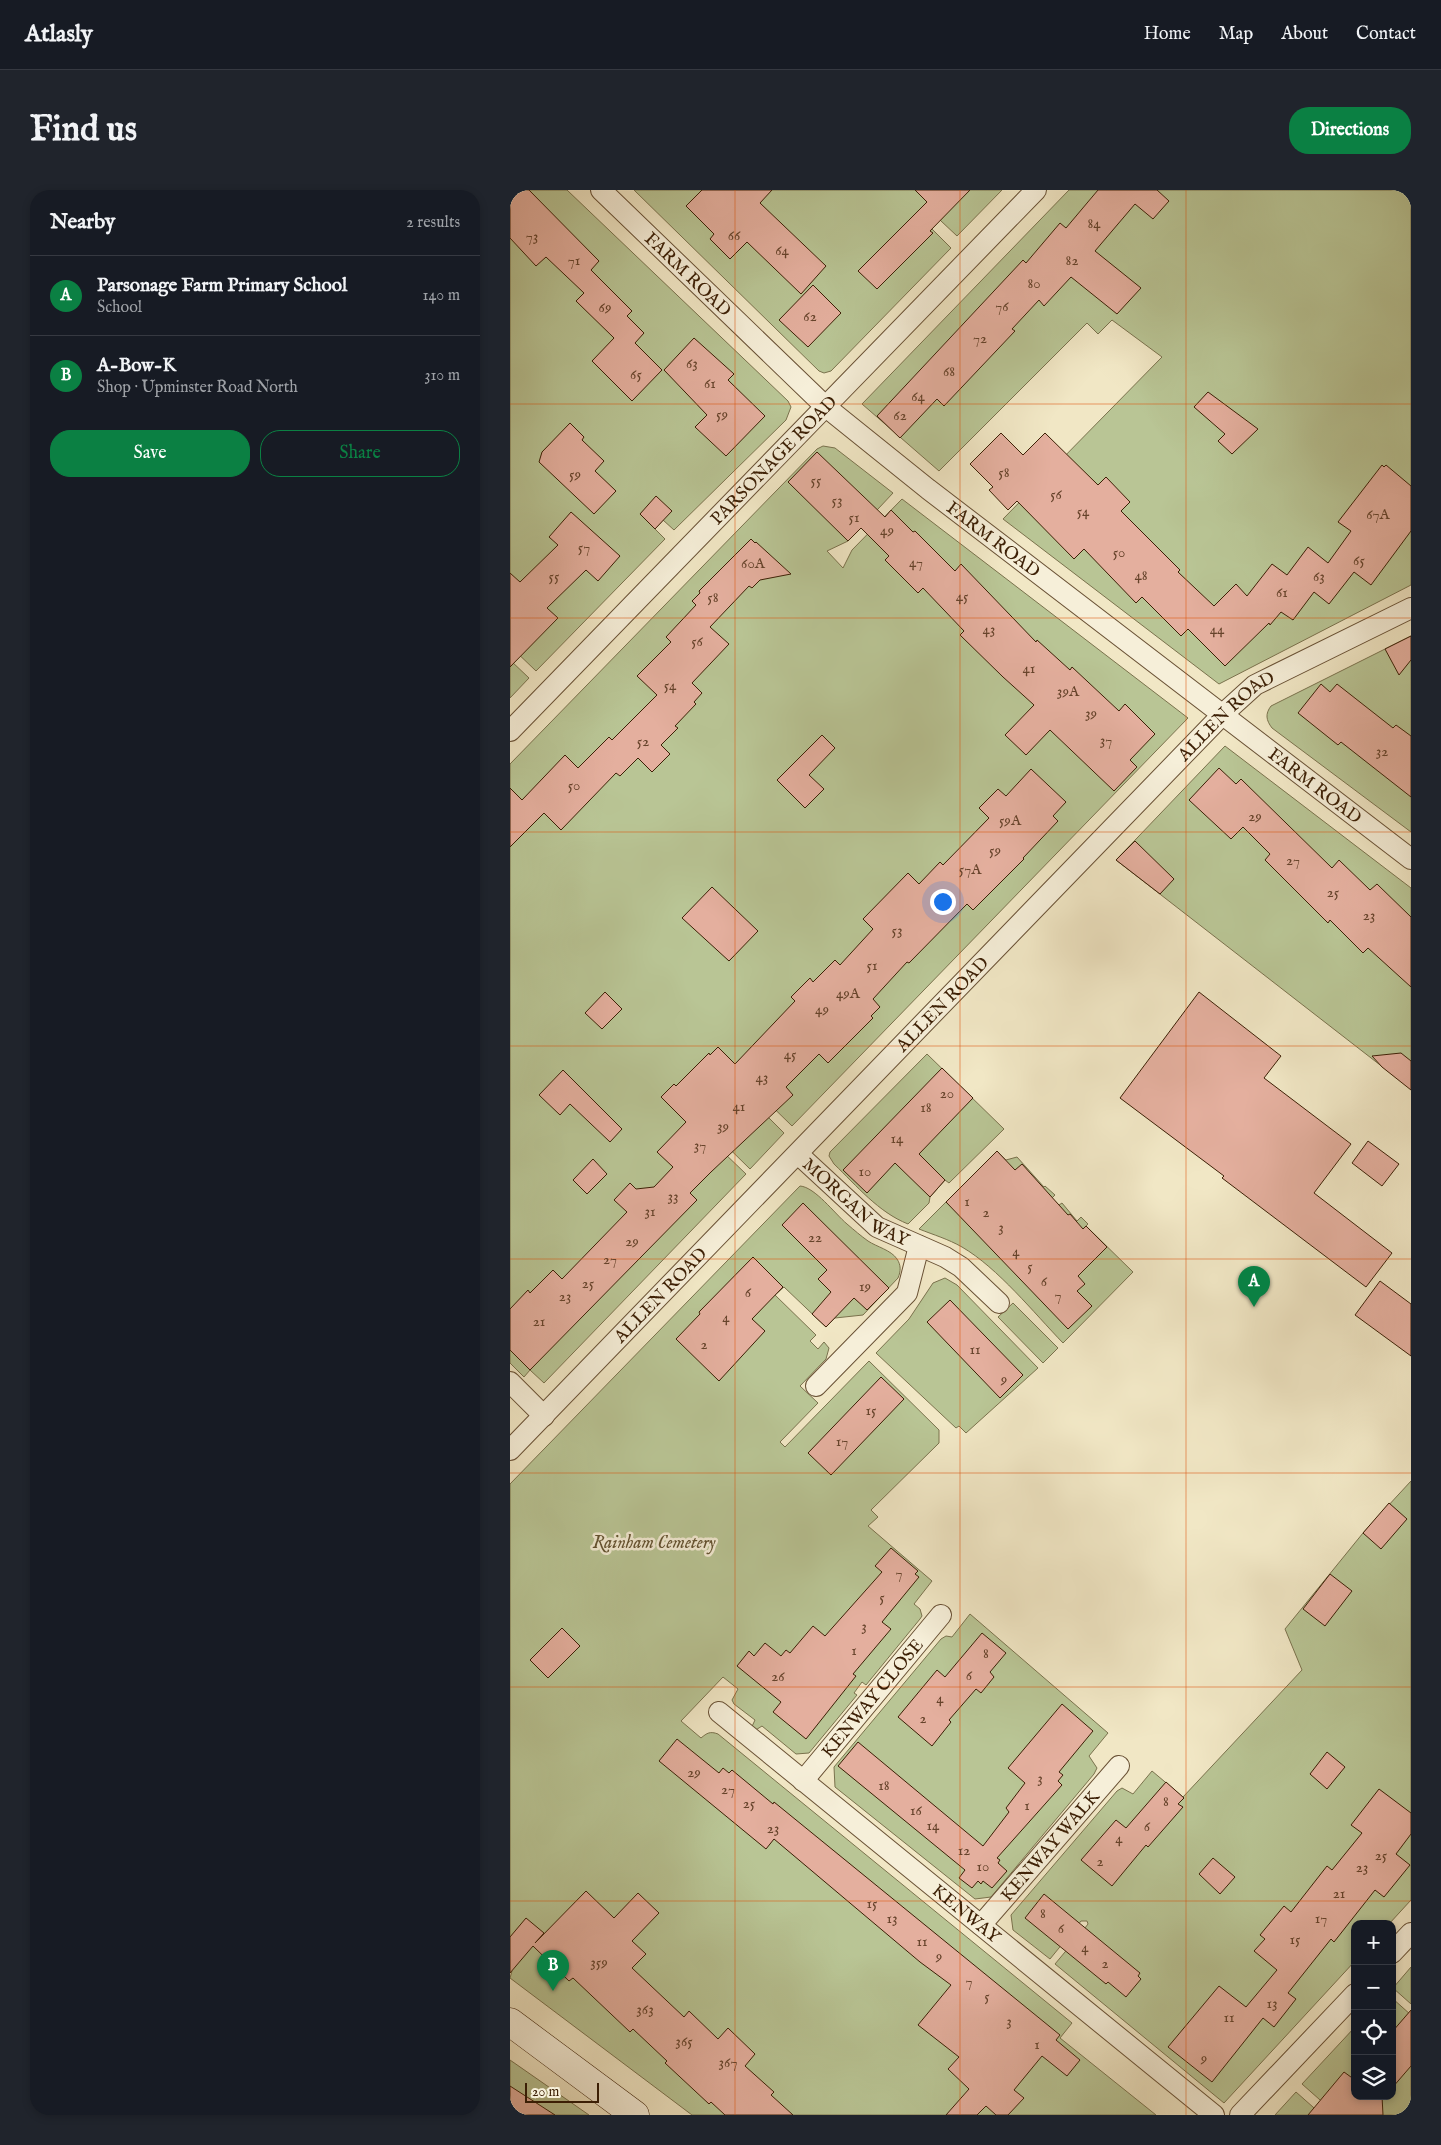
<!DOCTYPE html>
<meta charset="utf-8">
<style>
body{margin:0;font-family:"IM FELL English",serif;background:#20242c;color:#f1f3f6}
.controls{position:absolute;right:15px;bottom:15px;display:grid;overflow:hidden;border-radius:10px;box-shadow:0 2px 8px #0003}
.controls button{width:45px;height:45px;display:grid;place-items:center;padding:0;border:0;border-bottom:1px solid #363941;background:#171b24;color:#f1f3f6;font:25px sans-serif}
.scale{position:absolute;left:15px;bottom:12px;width:74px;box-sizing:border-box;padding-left:5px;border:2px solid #3c1f05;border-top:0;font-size:14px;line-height:18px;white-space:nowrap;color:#3c1f05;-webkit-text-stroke:4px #f6efd9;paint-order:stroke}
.you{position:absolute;left:432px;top:711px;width:18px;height:18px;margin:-12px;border:4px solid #fff;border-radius:50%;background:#1a73e8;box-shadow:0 0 0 8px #1a73e833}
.badge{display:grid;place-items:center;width:32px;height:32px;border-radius:50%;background:#0b8043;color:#fff;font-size:16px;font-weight:700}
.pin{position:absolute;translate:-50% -41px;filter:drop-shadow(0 1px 2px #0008)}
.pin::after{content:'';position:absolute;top:26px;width:18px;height:15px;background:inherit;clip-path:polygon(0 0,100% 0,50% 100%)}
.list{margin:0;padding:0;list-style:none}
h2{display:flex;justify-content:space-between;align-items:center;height:65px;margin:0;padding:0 20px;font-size:21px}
h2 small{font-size:16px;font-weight:400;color:#9ea1a6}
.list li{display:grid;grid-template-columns:32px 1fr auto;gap:15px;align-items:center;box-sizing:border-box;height:80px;padding:0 20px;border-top:1px solid #363941}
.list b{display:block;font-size:19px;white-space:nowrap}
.list p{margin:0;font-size:16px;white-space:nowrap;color:#9ea1a6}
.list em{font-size:16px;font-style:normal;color:#9ea1a6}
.actions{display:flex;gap:10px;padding:15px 20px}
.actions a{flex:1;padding:11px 0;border:1px solid #0b8043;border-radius:20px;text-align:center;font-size:18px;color:#0b8043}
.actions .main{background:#0b8043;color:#fff}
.icon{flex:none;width:28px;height:28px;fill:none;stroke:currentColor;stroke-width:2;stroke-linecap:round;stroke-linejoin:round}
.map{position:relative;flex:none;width:901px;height:1925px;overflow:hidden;border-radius:20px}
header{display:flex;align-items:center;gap:30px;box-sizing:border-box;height:70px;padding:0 25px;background:#171b24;border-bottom:1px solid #363941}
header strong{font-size:24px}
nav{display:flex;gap:28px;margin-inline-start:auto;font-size:18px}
.intro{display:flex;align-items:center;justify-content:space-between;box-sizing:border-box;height:120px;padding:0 30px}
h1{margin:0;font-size:35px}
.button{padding:12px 22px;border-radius:20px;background:#0b8043;color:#fff;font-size:18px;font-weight:700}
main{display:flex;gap:30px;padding:0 30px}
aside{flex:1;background:#171b24;border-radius:20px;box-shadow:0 2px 8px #0003}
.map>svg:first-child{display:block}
.green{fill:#b9c595;stroke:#7a724d}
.building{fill:#e4af9e;stroke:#3c1f05}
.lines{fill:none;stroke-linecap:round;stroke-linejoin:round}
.street-casing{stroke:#695135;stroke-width:22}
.secondary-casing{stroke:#3c1f05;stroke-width:29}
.street{stroke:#f6efd9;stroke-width:20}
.secondary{stroke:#f6efd9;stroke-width:28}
.grid{fill:none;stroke:#df560c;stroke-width:1;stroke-opacity:0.55}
.labels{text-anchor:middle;stroke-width:5;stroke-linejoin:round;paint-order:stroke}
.number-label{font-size:15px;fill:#66432b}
.street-label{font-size:18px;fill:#3c1f05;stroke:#f6efd9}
.park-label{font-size:18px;font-style:italic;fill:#625130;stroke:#f6efd9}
</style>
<header>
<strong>Atlasly</strong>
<nav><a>Home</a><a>Map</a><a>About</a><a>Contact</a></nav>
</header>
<div class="intro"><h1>Find us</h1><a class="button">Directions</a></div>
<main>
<aside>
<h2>Nearby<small>2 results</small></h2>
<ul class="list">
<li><span class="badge">A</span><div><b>Parsonage Farm Primary School</b><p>School</p></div><em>140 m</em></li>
<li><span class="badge">B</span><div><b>A-Bow-K</b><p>Shop · Upminster Road North</p></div><em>310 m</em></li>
</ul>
<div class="actions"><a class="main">Save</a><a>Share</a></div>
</aside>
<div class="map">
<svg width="901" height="1925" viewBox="0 0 901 1925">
<rect width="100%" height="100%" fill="#f1e7c5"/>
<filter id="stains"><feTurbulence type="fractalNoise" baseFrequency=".004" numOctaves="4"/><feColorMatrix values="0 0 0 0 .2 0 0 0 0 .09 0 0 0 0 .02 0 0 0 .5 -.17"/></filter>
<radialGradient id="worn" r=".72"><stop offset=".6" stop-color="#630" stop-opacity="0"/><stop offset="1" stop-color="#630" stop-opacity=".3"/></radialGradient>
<!-- green -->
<g class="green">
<polygon points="0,0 57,0 278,211 281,217 276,230 164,340 153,330 145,339 155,349 26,481 0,456"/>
<polygon points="124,0 492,0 447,46 414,15 406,23 441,58 321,181 314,183 309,181"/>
<polygon points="559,0 901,0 901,395 709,494 493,329 652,167 602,130 588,144 577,133 429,281 352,214"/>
<polygon points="313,256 325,258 383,303 338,351 317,361 333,378 342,360 392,309 678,528 282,936 241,896 234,903 274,943 240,979 186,926 168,923 184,940 187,937 236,984 34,1193 20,1180 14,1187 0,1173 0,574 307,259"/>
<path d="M901,446V642L762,538C756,530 755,524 761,516Z"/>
<polygon points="0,470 19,488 0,508"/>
<polygon points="715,556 901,698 901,899 606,670"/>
<path d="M417,864L494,939L439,993L435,990L420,1007L419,1013L398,1034C368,1022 347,996 324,974L319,966L320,962Z"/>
<path d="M487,961L496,970L507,967L534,997L535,996L545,1005L542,1008L549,1015L552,1013L567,1031L571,1027L578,1034L576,1036L623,1082L553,1153C524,1123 488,1078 452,1057C438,1049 424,1045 409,1039Z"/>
<path d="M290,996C305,997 325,1024 337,1034C344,1040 351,1046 358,1051C367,1057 381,1060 387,1069C391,1075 391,1081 388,1088L353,1125L325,1128L316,1137L274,1097L265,1105L306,1145L300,1151L308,1159L314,1152L319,1158L316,1169L290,1196L308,1213L270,1252L275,1257L359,1171L429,1240V1253L361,1320L368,1327L358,1336L422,1391L404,1414L410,1419L412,1426L410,1429L356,1495L352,1492L344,1503L347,1505L299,1563L286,1564L252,1536L238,1545L245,1530L224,1514L222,1510L228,1499L213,1487L171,1531L191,1548C197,1543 200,1541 208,1544L562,1833L550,1848L646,1925H182L0,1788L2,1781L0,1779V1294Z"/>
<polygon points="435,1088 447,1095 528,1178 456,1243 449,1236 446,1238 366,1163 399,1129 423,1093"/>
<polygon points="503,1113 548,1158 533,1173 488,1127"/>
<polygon points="901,1291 901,1710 879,1734 845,1734 845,1771 714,1913 545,1774 575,1738 578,1734 577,1731 571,1731 540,1769 503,1740 501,1725 607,1601 612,1598 623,1604 642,1581 673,1607 792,1480 775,1439 853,1343"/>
<polygon points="460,1424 598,1543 579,1566 587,1578 584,1584 481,1707 465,1709 325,1597 324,1577 431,1449 436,1446 442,1447"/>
<polygon points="901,1777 901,1814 883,1798"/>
<polygon points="882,1808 901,1825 901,1925 827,1925 792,1894 845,1837 845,1906 882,1906"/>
<polygon points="0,1870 79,1925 0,1925"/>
<polygon points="786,1902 812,1925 765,1925"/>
</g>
<!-- building -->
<g class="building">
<polygon points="0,0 19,0 89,71 81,80 122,121 117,126 134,143 125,153 152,180 122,211 82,171 104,148 66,111 74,103 36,67 26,76 0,48"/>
<polygon points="192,0 262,0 250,13 316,76 291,104 237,52 220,69 200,49 204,44 176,16"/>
<polygon points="405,0 460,0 420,41 423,43 367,99 348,81 417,12"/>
<polygon points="588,0 647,0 659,11 643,29 625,14 585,61 631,98 607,124 561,87 534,116 529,110 502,139 505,141 434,216 427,209 390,248 367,226 513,70 516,73 550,33 556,38"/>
<polygon points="303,95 331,123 298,157 269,130"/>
<polygon points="184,148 224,184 218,190 255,226 216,266 185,237 197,225 154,180"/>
<polygon points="698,202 748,239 722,264 708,251 715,244 684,217"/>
<polygon points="60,233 74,247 72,250 94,271 85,281 106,301 84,324 29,272 32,262"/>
<polygon points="491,243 513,265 535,243 588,295 596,287 620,312 611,321 670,380 668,382 704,416 726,394 737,406 762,374 777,385 798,357 818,373 841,341 828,332 872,275 874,277 876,275 901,296 901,341 861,395 844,382 819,414 804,402 783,430 771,422 760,435 759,433 715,476 678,439 671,446 632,407 626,413 574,359 564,369 507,311 498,320 479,300 483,297 460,274"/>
<polygon points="307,262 375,327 381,320 403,342 405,341 445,381 451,374 526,452 527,450 560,480 562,477 609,521 615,514 645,544 620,570 627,577 604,601 540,540 516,565 495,545 524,515 493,487 450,445 454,441 413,398 408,403 375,370 379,366 351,338 338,351 278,292"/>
<polygon points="146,306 162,321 145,339 130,324"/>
<polygon points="61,322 110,366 88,391 76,380 37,418 48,428 0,477 0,383 10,392 48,355 39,347"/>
<polygon points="241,349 245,353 246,352 281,384 250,390 242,398 239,396 200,437 219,454 182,493 192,503 184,512 186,514 165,536 168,538 151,555 160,564 142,582 128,568 110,586 106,583 51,640 34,623 0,657 0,598 12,610 55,565 68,578 99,547 102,550 147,505 127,486 161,452 156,447 186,415 182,411 190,403 189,401"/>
<polygon points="901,446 901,470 889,485 875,459"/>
<polygon points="811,494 820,502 827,494 883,538 886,535 901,546 901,607 831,552 828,555 788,523"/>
<polygon points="312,545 325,558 299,585 314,599 295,618 267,590"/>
<polygon points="709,578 726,594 731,589 822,678 829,670 860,700 867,694 901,727 901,797 858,758 853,763 820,730 818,733 755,670 760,664 733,637 721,649 679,610"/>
<polygon points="521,579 556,612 543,626 548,631 513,668 514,669 463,720 457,714 399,773 397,772 363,809 370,817 361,826 363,828 318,873 309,864 276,897 283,905 201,982 180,1003 187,1010 20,1180 0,1160 0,1119 18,1100 20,1103 43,1080 52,1089 117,1022 104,1010 120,993 126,999 144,997 163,977 147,962 176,932 151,907 164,894 166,896 199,863 200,865 208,857 225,874 285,811 281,807 300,788 303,792 325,770 330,775 363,739 353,729 398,683 409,694 430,672 433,675 479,628 469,618 488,599 496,606"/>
<polygon points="625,651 664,689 650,704 606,670"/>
<polygon points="202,697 248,741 219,771 172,728"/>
<polygon points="95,802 112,819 92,839 75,823"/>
<polygon points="689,802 771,866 754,888 841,954 804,1003 882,1063 856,1097 712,988 714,986 610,908"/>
<polygon points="891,863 901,871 901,900 872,877 862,866"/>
<polygon points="432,878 463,908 409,964 435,990 420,1007 385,973 357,1003 333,980"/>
<polygon points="53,880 112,939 100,952 60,914 50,925 29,905"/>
<polygon points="858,951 889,974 872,996 842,973"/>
<polygon points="487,961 505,980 512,974 558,1025 560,1024 573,1039 576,1036 597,1057 568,1086 575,1094 567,1101 582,1116 558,1139 436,1012"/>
<polygon points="83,969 97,984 77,1004 63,990"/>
<polygon points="293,1013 379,1098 357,1120 344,1108 316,1137 302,1124 321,1102 308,1089 317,1080 272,1035"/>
<polygon points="243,1067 273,1097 242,1129 255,1141 209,1191 166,1149 190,1124 189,1122"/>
<polygon points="870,1091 901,1114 901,1166 845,1125"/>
<polygon points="440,1110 513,1185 490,1208 417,1132"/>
<polygon points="371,1187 394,1209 321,1285 298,1263"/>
<polygon points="879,1313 897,1329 871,1359 853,1343"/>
<polygon points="381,1358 408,1381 405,1384 409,1387 372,1432 381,1439 343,1484 346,1486 296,1549 263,1522 271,1512 227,1476 239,1461 244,1466 255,1453 271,1466 276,1460 280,1463 303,1436 315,1446 372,1382 365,1376"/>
<polygon points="820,1384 842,1401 815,1436 793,1419"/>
<polygon points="52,1438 70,1456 38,1488 20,1470"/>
<polygon points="472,1443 496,1463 480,1482 484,1487 471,1503 466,1499 439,1530 441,1532 422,1556 388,1527 427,1480 435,1487"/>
<polygon points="552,1514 583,1541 549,1582 553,1585 548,1591 552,1595 487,1668 490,1670 488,1673 497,1681 482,1698 473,1691 471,1694 468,1691 462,1698 449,1688 455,1680 328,1576 348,1552 473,1656 499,1622 496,1618 515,1593 498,1578"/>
<polygon points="167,1549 209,1583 213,1578 219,1583 222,1580 263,1614 264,1612 550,1845 546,1850 570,1870 557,1886 532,1866 504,1900 514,1908 498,1925 486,1925 476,1916 467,1925 436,1925 459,1899 438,1879 449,1867 408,1835 441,1795 410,1772 264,1649 256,1659 149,1571"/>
<polygon points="817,1562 835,1577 817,1599 800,1584"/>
<polygon points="656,1592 674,1608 668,1614 673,1617 638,1657 636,1655 602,1696 571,1670 606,1630 616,1638"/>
<polygon points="869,1599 901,1623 901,1644 886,1664 900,1675 874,1707 865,1700 824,1752 821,1749 778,1803 786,1809 764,1837 753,1828 702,1892 658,1857 709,1796 736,1817 767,1780 744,1761 755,1749 750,1745 774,1716 781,1722 817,1676 822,1680 852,1643 841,1635"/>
<polygon points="703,1668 725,1687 710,1704 689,1684"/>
<polygon points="76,1701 104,1728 128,1703 149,1723 122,1751 136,1764 122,1778 174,1827 179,1821 208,1849 218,1838 245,1864 235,1876 264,1902 261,1905 283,1925 215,1925 201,1912 199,1914 155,1873 157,1871 123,1839 120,1842 63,1788 59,1791 23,1756 0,1783 0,1747 16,1728 34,1743 25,1753"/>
<polygon points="534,1704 630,1783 628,1786 631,1789 616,1807 598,1792 596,1794 515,1728"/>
<polygon points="901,1820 901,1876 882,1898 882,1842"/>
<polygon points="834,1882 845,1890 845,1906 872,1906 873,1925 798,1925"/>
<polygon points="0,1896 45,1925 0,1925"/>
</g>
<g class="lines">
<defs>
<g id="street">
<path id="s1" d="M91,0L316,217L418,299L901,669"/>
<path id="s2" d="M0,541L526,0"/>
<path id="s3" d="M288,964L367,1037L435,1067L451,1077L489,1113"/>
<polyline points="0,1192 34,1226"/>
<polyline points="306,1196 397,1103 409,1056"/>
<path id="s4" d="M0,1260L713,524L745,495L901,418"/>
<path id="s5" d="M209,1522L704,1925"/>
<path id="s6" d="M293,1591L431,1425"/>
<path id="s7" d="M471,1735L609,1576"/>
<polyline points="882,1763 901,1743"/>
<polyline points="730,1925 845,1804"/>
</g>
<polyline id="secondary" points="0,1832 125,1925"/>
</defs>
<!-- street casing -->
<use href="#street" class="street-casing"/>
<!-- secondary casing -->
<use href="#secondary" class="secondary-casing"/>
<!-- street -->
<use href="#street" class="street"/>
<!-- secondary -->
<use href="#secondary" class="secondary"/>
</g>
<!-- grid -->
<path class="grid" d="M225,0V1925M450,0V1925M676,0V1925M0,214H901M0,428H901M0,642H901M0,856H901M0,1069H901M0,1283H901M0,1497H901M0,1711H901"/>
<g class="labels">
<!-- number labels -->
<g class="number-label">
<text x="584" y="38">84</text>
<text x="224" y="50">66</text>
<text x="22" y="51">73</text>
<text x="272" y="65">64</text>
<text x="64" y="75">71</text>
<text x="562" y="75">82</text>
<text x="524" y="98">80</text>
<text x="492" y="121">76</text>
<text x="95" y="122">69</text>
<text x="300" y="131">62</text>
<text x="470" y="153">72</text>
<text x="182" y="178">63</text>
<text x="439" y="186">68</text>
<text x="126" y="189">65</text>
<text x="200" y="198">61</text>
<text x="408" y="211">64</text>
<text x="212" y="229">59</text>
<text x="390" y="230">62</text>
<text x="494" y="287">58</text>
<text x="65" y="289">59</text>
<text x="306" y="295">55</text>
<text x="546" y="309">56</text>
<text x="327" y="315">53</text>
<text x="573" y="326">54</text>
<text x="868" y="329">67A</text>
<text x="344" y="332">51</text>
<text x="377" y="345">49</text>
<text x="74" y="362">57</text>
<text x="609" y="367">50</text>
<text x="849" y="375">65</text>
<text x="406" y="377">47</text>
<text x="243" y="378">60A</text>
<text x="631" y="390">48</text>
<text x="44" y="391">55</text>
<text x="809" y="391">63</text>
<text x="772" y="407">61</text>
<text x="452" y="411">45</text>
<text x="203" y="412">58</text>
<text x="479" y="444">43</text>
<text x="707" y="444">44</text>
<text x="187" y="456">56</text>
<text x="519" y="483">41</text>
<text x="160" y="500">54</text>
<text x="558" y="506">39A</text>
<text x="581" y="528">39</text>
<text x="596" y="555">37</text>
<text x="133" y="556">52</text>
<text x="872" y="566">32</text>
<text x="64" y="600">50</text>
<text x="745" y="631">29</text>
<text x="500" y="635">59A</text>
<text x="485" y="665">59</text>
<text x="783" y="675">27</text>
<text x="460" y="684">57A</text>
<text x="823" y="707">25</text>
<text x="859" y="730">23</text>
<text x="387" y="745">53</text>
<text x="362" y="780">51</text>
<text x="338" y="808">49A</text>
<text x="312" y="824">49</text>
<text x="280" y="869">45</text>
<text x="252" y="892">43</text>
<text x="437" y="908">20</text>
<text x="229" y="921">41</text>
<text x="416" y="922">18</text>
<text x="213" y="941">39</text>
<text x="387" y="953">14</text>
<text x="190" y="960">37</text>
<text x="355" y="986">10</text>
<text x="163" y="1011">33</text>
<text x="457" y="1016">1</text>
<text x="140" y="1026">31</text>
<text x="476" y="1027">2</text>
<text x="491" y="1042">3</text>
<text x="305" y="1052">22</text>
<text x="122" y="1056">29</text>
<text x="506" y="1066">4</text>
<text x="100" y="1074">27</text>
<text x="520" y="1081">5</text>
<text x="534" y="1096">6</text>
<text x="78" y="1098">25</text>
<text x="355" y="1101">19</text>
<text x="238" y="1107">6</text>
<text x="548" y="1110">7</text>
<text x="55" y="1111">23</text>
<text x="216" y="1132">4</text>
<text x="29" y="1136">21</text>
<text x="194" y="1159">2</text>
<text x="465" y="1164">11</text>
<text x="494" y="1194">9</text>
<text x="361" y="1225">15</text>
<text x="332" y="1256">17</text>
<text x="389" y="1388">7</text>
<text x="372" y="1412">5</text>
<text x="354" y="1441">3</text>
<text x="344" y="1465">1</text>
<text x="476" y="1468">8</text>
<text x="459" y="1490">6</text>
<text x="268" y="1491">26</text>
<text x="430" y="1513">4</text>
<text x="413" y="1533">2</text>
<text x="184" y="1587">29</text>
<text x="530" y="1593">3</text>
<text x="374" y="1600">18</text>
<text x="218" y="1604">27</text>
<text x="656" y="1616">8</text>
<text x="239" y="1618">25</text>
<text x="517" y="1620">1</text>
<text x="406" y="1625">16</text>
<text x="423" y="1640">14</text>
<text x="637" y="1641">6</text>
<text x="263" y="1643">23</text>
<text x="609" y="1653">4</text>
<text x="454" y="1665">12</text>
<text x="871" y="1670">25</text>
<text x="590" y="1676">2</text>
<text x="473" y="1681">10</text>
<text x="852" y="1682">23</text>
<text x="829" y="1708">21</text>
<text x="362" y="1718">15</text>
<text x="533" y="1728">8</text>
<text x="382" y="1733">13</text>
<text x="811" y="1733">17</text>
<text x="551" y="1743">6</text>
<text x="785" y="1754">15</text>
<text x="412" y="1756">11</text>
<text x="575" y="1762">4</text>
<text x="429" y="1771">9</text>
<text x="89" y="1777">359</text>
<text x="595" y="1778">2</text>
<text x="459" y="1796">7</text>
<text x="477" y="1811">5</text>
<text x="762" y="1818">13</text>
<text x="135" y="1824">363</text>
<text x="719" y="1832">11</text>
<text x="499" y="1836">3</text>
<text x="174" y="1856">365</text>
<text x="527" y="1859">1</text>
<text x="694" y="1873">9</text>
<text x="218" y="1877">367</text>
</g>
<!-- street labels -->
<g class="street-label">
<text dy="6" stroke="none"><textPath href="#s1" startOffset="121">FARM ROAD</textPath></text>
<text dy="6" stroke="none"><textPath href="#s2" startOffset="378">PARSONAGE ROAD</textPath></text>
<text dy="6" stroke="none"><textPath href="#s1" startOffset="526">FARM ROAD</textPath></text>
<text dy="6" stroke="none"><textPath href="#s4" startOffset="1026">ALLEN ROAD</textPath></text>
<text dy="6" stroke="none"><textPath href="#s1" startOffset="931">FARM ROAD</textPath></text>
<text dy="6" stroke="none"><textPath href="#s4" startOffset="621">ALLEN ROAD</textPath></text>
<text dy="6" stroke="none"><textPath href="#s3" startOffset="76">MORGAN WAY</textPath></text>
<text dy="6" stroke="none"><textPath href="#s4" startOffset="216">ALLEN ROAD</textPath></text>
<text dy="6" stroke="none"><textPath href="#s6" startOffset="108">KENWAY CLOSE</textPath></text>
<text dy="6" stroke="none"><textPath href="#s7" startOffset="105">KENWAY WALK</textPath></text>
<text dy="6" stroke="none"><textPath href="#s5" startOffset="319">KENWAY</textPath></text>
</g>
<!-- park labels -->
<g class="park-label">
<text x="144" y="1358">Rainham Cemetery</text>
</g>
</g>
<rect width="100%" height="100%" filter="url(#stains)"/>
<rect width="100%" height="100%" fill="url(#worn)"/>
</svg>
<div class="controls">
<button>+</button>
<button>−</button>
<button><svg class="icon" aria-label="locate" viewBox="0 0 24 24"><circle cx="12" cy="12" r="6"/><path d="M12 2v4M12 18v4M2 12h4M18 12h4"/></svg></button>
<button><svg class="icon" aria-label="layers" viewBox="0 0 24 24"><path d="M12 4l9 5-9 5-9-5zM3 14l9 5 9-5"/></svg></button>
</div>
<div class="scale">20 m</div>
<div class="you"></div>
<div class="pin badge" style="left:744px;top:1117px">A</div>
<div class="pin badge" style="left:43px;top:1801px">B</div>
</div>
</main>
